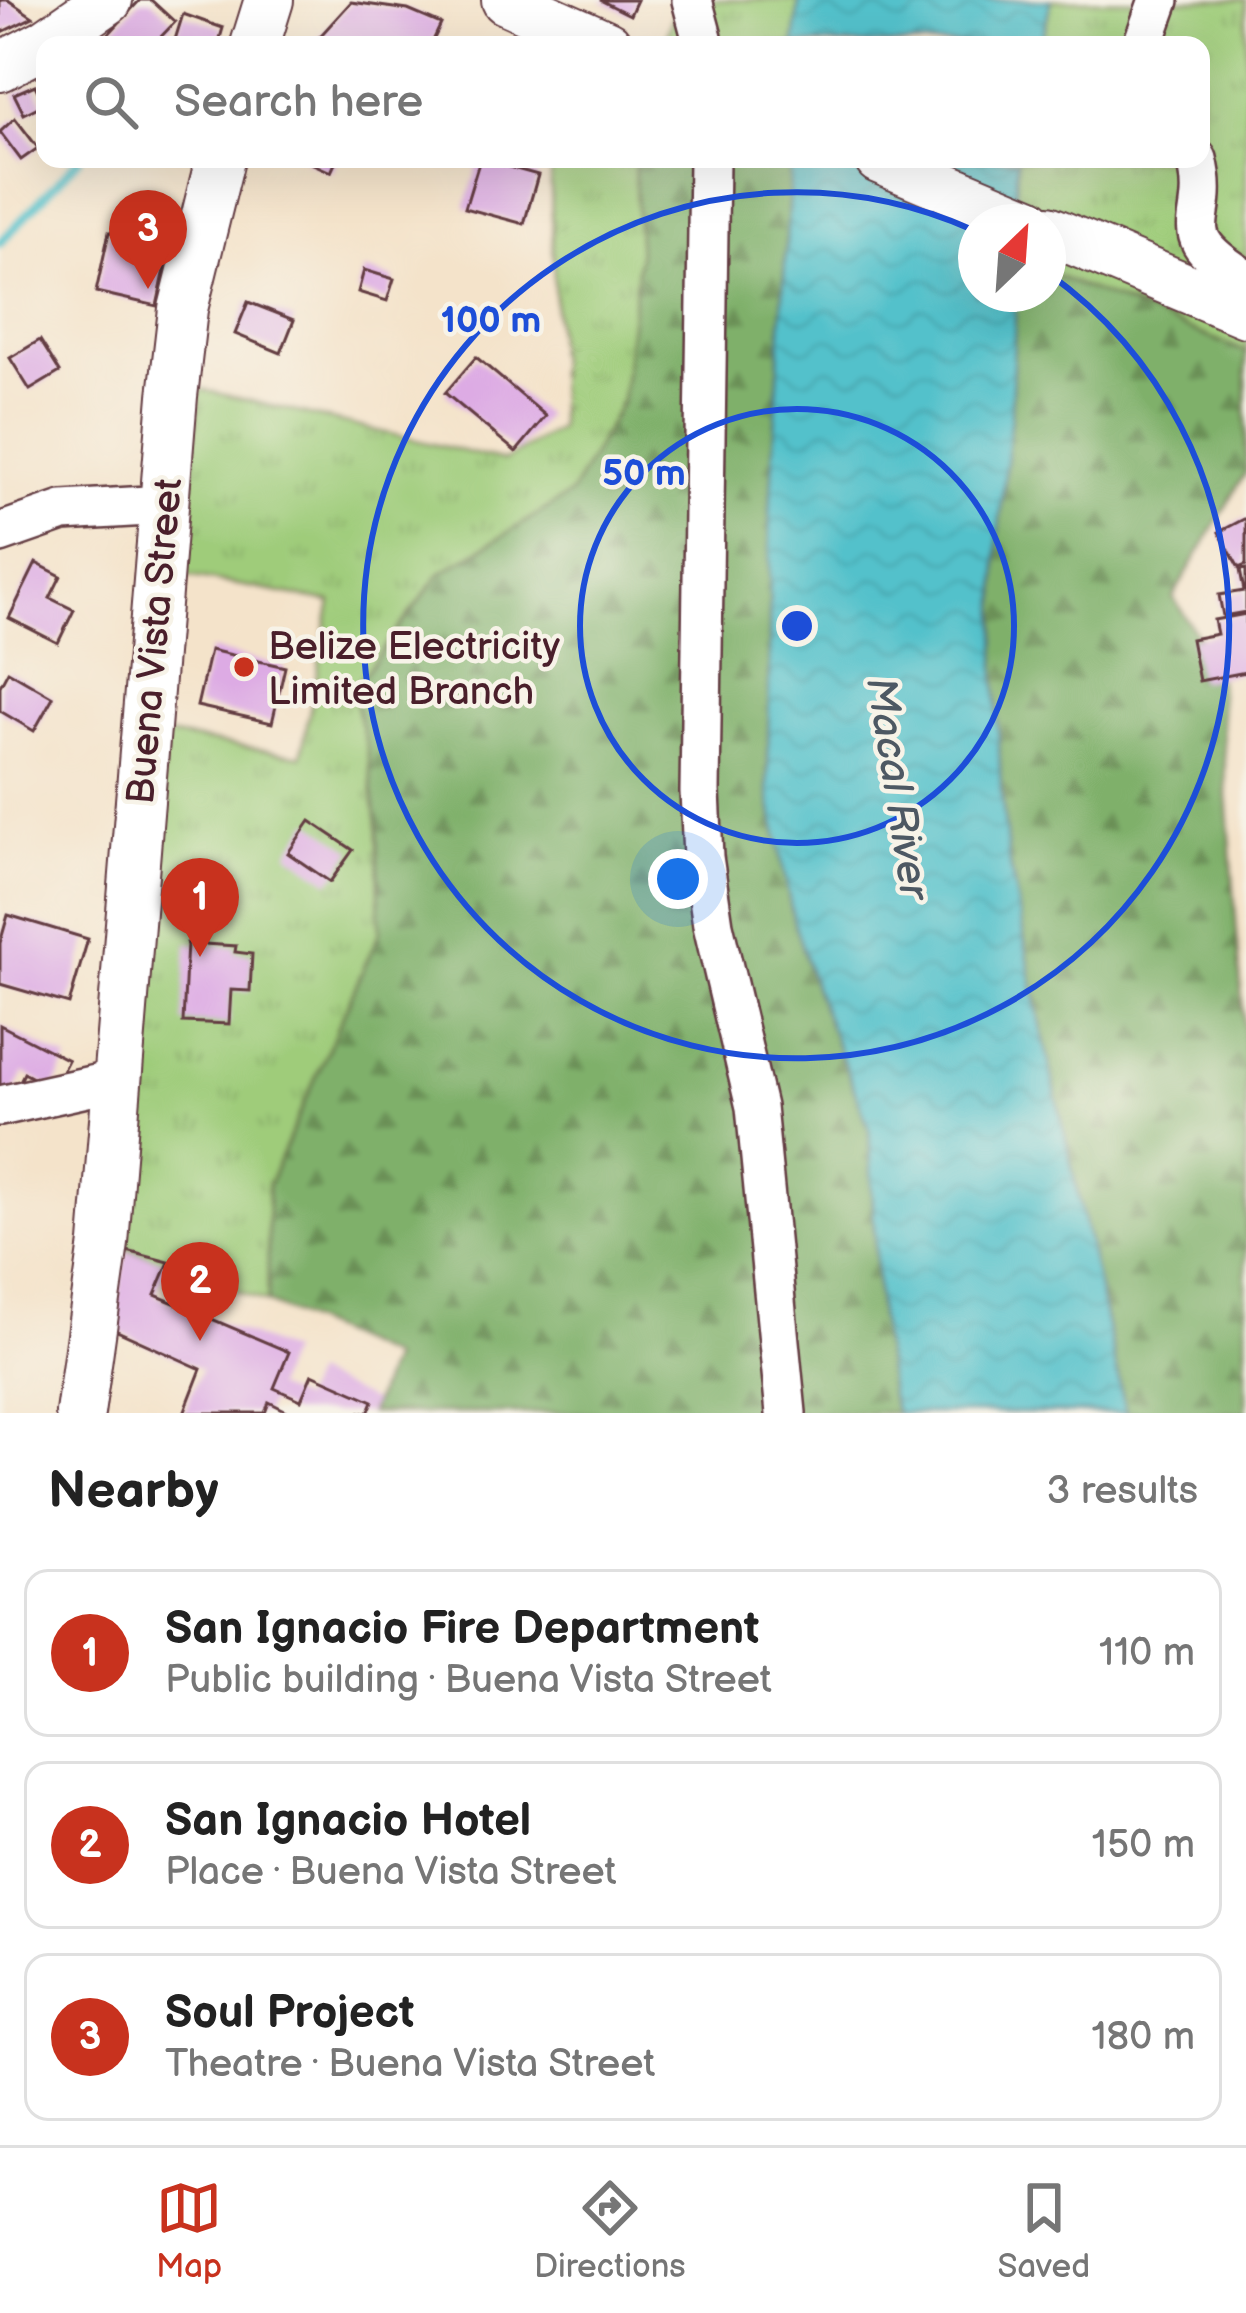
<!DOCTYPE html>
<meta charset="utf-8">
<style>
body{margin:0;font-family:"Balsamiq Sans",sans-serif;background:#f6f6f6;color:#222}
.compass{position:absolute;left:958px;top:204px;width:108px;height:108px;border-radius:50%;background:#fff;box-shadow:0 12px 48px #0002;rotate:25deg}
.you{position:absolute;left:678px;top:879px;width:42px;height:42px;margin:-30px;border:9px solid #fff;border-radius:50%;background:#1a73e8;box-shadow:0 0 0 18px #1a73e833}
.badge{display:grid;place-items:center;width:78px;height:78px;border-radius:50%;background:#c8321e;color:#fff;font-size:39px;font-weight:700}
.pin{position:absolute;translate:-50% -99px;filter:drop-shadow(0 3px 6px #0008)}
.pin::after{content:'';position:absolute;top:63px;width:42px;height:36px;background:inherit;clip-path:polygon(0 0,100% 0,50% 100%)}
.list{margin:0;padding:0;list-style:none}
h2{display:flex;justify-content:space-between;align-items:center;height:156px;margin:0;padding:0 48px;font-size:51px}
h2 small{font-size:39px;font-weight:400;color:#767676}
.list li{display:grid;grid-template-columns:78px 1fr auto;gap:36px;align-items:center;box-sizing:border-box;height:168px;margin:0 24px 24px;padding:0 24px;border:3px solid #e0e0e0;border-radius:24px}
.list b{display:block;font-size:45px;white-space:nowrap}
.list p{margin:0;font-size:39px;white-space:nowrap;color:#767676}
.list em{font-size:39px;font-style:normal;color:#767676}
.icon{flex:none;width:66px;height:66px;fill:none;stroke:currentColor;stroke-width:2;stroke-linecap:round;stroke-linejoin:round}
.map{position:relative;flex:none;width:1246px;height:1413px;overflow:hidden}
.search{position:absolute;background:#fff;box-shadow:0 12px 48px #0002;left:36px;right:36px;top:36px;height:132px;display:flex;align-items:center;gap:30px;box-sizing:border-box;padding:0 42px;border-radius:24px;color:#767676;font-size:45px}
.sheet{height:732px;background:#fff}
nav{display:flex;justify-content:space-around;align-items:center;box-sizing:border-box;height:168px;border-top:3px solid #e0e0e0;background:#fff;font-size:33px;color:#767676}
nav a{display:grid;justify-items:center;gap:6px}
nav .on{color:#c8321e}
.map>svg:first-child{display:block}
.grass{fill:url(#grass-tufts);stroke:#747652;stroke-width:3}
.forest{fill:url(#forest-firs);stroke:#64684a;stroke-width:3}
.water{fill:url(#water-waves);stroke:#4e707b;stroke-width:3}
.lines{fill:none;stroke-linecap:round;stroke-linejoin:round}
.stream{stroke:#53c1cb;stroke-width:9}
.building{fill:#ddabe4}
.minor-casing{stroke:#643c43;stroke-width:44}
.major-casing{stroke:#643c43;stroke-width:52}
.minor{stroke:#fff;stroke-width:39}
.major{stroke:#fff;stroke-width:48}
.ring{fill:none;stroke:#1d4ed8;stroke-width:6}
.poi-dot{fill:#c8321e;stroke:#f7f3e8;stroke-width:4.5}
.labels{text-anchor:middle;stroke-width:9;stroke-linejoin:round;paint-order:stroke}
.street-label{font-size:39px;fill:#4a1f2b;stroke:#f7f3e8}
.poi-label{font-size:39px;fill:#4a1f2b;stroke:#f7f3e8;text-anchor:start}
.water-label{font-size:42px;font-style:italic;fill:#4d5863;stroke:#f7f3e8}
.centre{fill:#1d4ed8;stroke:#f7f3e8;stroke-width:6}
.ring-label{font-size:36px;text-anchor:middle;font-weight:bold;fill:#1d4ed8;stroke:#f7f3e8;stroke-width:9;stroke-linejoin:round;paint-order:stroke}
</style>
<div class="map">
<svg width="1246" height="1413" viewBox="0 0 1246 1413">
<defs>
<pattern id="grass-tufts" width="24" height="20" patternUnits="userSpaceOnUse" patternTransform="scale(3)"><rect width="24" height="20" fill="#9fcc7a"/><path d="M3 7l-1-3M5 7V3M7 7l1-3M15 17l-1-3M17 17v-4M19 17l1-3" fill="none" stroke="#8aaf6a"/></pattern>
<pattern id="forest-firs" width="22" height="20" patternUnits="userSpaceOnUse" patternTransform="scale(3)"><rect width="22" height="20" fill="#7fb06a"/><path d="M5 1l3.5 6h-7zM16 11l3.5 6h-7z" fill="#6a8f57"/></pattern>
<pattern id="water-waves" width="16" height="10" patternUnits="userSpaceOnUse" patternTransform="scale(3)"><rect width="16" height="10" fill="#53c1cb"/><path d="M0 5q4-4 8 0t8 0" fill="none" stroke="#4aa5ae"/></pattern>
</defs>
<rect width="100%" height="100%" fill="#f7f3e8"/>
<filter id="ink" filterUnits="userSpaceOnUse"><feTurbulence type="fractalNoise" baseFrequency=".00833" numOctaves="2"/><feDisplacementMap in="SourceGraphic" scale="24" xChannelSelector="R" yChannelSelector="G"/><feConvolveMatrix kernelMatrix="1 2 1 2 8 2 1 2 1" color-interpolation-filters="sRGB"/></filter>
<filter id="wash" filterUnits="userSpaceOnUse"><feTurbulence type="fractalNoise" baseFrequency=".004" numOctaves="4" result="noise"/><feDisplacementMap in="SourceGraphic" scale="48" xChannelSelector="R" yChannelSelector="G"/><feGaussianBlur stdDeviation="2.7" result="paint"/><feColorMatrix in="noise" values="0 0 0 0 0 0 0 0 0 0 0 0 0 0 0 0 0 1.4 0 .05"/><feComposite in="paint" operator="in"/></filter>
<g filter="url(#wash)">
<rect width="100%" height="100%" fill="#f4e3ca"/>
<!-- grass -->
<g class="grass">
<polygon points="678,0 799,0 794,45 664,45"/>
<polygon points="1051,0 1246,0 1246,352 1048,273 1048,222 1015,222 1017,159 1201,159 1201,45 1041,45"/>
<polygon points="550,159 634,159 639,255 622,401 571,494 440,574 352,690 367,747 378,831 380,931 268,1186 268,1303 113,1243 166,735 301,756 331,602 183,575 200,389 504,461 559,428"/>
</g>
<!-- forest -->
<g class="forest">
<polygon points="634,159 791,159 770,512 768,789 793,919 815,989 869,1127 878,1307 890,1393 896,1413 370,1413 391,1358 268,1303 268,1186 380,931 378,831 367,747 352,690 440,574 571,494 622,401 639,255"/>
<polygon points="1048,273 1246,352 1246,472 1173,597 1218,669 1246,1057 1246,1413 1126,1413 1043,1035 1008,854 1001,790 996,678 998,539 1011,416 1016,294 1048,294"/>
</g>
<!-- water -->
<g class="water">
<polygon points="799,0 1051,0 1041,45 794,45"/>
<polygon points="791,159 1017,159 1015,222 976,222 976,294 1016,294 1011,416 998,539 996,678 1001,790 1008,854 1043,1035 1126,1413 896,1413 890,1393 878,1307 869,1127 815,989 793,919 768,789 770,512"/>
</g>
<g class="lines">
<!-- stream -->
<polyline class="stream" points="0,243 79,159"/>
</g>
<g id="blocks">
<!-- building -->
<g class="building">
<polygon points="0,0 8,0 33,17 0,33"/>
<polygon points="140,0 151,0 175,22 153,45 115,45 106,37"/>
<polygon points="600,0 637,0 630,15"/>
<polygon points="351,2 408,10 441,24 431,45 312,45"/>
<polygon points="183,14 223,28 218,45 162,45 164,40 174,43"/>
<polygon points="35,85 44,104 24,114 14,94"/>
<polygon points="15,118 38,148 21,160 0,132"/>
<polygon points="302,159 337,159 331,172"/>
<polygon points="480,159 538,175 524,224 465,208"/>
<polygon points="109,232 170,246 157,306 96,292"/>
<polygon points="364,270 394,279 387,301 358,292"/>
<polygon points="248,302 294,320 281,353 235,334"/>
<polygon points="40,340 60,372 30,390 10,358"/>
<polygon points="476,357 546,416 516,452 445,393"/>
<polygon points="1246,518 1246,565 1239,568 1219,532"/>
<polygon points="36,563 61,576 50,598 74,610 58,643 9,618"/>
<polygon points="1246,569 1246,612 1223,616 1219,595 1244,591 1240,570"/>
<polygon points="1246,614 1246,672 1199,681 1191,639 1217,634 1214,620"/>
<polygon points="210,650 285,667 272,723 197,706"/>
<polygon points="8,671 53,697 34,731 0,711 0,686"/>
<polygon points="310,821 353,850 330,882 288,853"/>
<polygon points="8,915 88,939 69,1004 0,984 0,943"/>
<polygon points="187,943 236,946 235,952 252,954 250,991 231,990 229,1024 183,1022"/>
<polygon points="0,1025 68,1060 53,1089 24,1073 10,1101 0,1096"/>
<polygon points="127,1251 169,1262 155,1295 289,1352 274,1388 301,1400 312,1374 373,1401 368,1413 291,1413 269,1402 265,1413 184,1413 201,1369 113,1329"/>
</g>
</g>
</g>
<g filter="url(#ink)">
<use href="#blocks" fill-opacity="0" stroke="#643c43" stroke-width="3"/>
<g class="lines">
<defs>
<g id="minor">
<polyline points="692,0 704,45"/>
<polyline points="1143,45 1159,0"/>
<polyline points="709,159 700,791 703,857 713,925 756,1107 786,1413"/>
<path d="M1197,159C1215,227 1164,229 1246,280"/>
<polyline points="0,533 63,511 165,505"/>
<polyline points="0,1106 114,1081"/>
</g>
<g id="major">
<polyline points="506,0 607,45"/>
<polyline points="255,45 269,0"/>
<polyline points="0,67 46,43 108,0"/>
<polyline points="879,159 1029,222"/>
<polyline points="1048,230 1246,313"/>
<polyline points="80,1413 104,1243 173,396 183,309 220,159"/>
</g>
</defs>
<!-- minor casing -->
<use href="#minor" class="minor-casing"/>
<!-- major casing -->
<use href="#major" class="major-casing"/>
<!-- minor -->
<use href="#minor" class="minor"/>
<!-- major -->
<use href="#major" class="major"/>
</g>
</g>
<!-- distance rings -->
<g class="ring">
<circle cx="797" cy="626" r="217"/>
<path d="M1048 273A433 433 0 1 1 973 230"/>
</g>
<!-- markers -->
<circle class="poi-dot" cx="244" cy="667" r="12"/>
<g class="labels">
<!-- street labels -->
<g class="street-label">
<text transform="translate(153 641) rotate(-85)" y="14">Buena Vista Street</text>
</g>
<!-- poi labels -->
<g class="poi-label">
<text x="268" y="659">Belize Electricity<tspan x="268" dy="45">Limited Branch</tspan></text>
</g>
<!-- water labels -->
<g class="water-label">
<text transform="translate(899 788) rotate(81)" y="15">Macal River</text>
</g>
</g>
<circle cx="797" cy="626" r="18" class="centre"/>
<g class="ring-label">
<text x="491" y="332">100 m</text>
<text x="644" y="485">50 m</text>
</g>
</svg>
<svg class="compass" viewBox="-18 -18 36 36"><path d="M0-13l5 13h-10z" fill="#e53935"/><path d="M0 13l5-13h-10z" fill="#767676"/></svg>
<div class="you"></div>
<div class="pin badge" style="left:200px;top:957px">1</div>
<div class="pin badge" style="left:200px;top:1341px">2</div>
<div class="pin badge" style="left:148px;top:289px">3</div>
<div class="search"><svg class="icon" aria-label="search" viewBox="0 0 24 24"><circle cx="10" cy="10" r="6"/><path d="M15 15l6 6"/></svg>Search here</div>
</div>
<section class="sheet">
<h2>Nearby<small>3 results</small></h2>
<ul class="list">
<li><span class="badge">1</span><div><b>San Ignacio Fire Department</b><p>Public building · Buena Vista Street</p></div><em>110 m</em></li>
<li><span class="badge">2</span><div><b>San Ignacio Hotel</b><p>Place · Buena Vista Street</p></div><em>150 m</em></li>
<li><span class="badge">3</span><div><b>Soul Project</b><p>Theatre · Buena Vista Street</p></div><em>180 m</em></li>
</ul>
</section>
<nav>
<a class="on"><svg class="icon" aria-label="map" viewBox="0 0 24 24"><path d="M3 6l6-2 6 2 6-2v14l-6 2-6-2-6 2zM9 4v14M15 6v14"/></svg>Map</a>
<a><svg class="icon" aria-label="directions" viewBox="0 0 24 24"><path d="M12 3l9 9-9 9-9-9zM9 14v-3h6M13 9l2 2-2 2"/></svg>Directions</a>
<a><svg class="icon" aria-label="saved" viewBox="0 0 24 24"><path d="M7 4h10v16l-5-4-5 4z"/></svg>Saved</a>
</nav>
